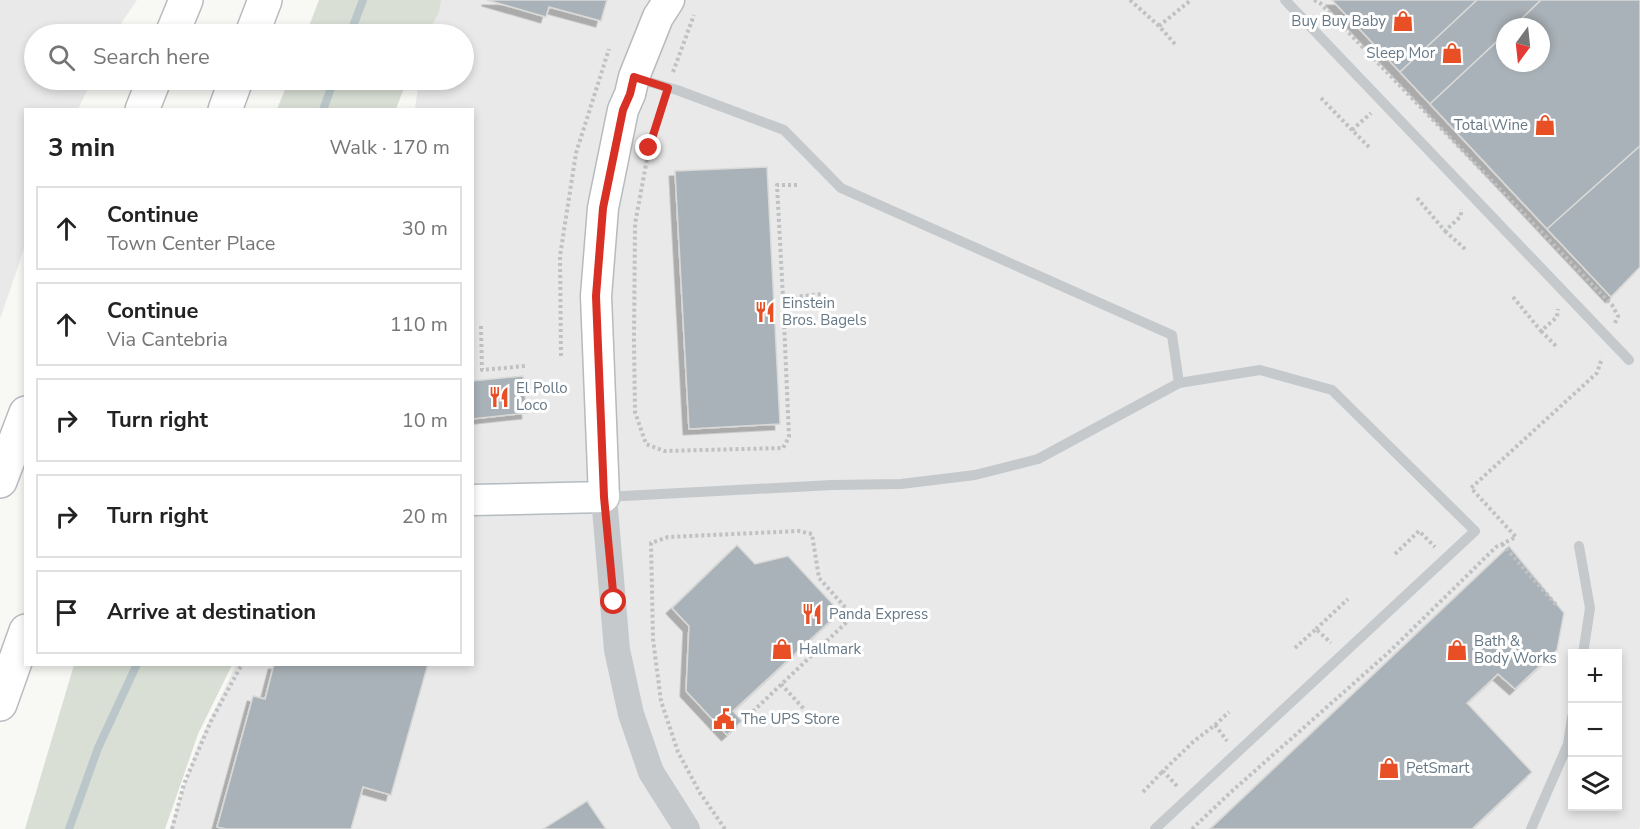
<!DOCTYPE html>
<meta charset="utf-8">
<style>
body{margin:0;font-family:"Nunito Sans",sans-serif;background:#f2f2f2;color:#222}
.controls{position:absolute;right:18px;bottom:18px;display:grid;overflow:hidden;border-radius:0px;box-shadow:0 3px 9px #0003}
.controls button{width:54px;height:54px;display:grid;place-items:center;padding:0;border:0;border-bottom:2px solid #e0e0e0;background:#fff;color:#222;font:30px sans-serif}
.compass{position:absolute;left:1496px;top:18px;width:54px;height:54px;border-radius:50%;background:#fff;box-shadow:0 3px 9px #0003;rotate:195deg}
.stop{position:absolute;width:18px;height:18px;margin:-14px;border:4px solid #d93025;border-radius:50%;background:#fff}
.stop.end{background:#d93025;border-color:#fff;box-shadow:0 2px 6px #0008}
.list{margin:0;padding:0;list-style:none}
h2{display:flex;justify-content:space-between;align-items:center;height:78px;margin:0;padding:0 24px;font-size:26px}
h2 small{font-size:20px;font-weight:400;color:#767676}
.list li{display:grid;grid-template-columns:39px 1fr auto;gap:18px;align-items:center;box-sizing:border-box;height:84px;margin:0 12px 12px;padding:0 12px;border:2px solid #e0e0e0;border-radius:0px}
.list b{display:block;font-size:22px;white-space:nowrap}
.list p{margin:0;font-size:20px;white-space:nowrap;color:#767676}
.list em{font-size:20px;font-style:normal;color:#767676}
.icon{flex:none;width:33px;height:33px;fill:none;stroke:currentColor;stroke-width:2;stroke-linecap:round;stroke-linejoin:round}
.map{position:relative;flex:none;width:1640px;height:829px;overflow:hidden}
.search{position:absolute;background:#fff;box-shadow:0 3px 9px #0003;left:24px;top:24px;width:450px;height:66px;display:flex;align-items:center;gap:15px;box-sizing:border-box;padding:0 21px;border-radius:33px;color:#767676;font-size:22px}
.panel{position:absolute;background:#fff;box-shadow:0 3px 9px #0003;left:24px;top:108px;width:450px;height:558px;border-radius:0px}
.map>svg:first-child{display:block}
.built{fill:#e8e9e8;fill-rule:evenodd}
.green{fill:#d9dfd5}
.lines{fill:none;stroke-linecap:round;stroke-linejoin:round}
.stream{stroke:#bac6ca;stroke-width:8}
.building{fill:#a9b2b8;stroke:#d9d9d7;stroke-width:1.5;filter:url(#shadow)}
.secondary-casing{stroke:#b5bbbf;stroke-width:33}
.primary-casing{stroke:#b8bcc0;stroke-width:36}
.path{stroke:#bfc1c3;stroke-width:4;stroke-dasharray:3 3;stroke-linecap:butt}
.service{stroke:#c5c9cc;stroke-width:10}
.tertiary{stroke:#c5c9cc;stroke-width:26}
.secondary{stroke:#fff;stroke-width:30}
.primary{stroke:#fff;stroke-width:33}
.route{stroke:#d93025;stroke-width:8}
.labels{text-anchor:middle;stroke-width:6;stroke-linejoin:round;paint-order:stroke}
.poi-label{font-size:15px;fill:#667886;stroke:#fff;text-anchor:start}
</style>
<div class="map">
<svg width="1640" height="829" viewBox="0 0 1640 829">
<defs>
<filter id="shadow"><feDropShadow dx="-5.5" dy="5.5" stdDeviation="0" flood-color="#0004"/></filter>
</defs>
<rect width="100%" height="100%" fill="#f8f8f4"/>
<!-- built -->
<g class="built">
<polygon points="0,0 137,0 114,34 34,34 34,80 92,80 78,109 26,110 25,246 0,319"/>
<path d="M432,0H1640V826L1639,829H170L198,744L236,665L472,664V110L415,109L419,80H464V34H425ZM1505,27H1541V63H1505ZM1572,654H1618V806H1572Z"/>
</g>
<!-- green -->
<g class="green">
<polygon points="319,0 441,0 439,12 427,34 306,34"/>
<polygon points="289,80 407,80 396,109 277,109"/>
<polygon points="74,665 232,665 198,734 165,829 25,829"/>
</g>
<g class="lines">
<!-- stream -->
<g class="stream">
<polyline points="350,34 363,0"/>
<polyline points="323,110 334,80"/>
<polyline points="69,829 98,748 137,664"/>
</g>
</g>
<!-- building -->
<g class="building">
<polygon points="487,0 607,0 601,21 549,7 546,17"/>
<polygon points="1332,0 1477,0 1400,72"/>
<polygon points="1477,0 1541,0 1513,27 1505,27 1505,34 1430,104 1400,72"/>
<polygon points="1541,0 1640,0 1640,146 1547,229 1430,104 1505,34 1505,63 1541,63 1541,27 1513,27"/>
<polygon points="1640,146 1640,267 1611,297 1547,229"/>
<polygon points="767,167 780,424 689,429 675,171"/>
<polygon points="523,376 527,413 472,419 472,381"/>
<polygon points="737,545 755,564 788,556 840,612 733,711 742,721 727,735 686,691 689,626 672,608"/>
<polygon points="1509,546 1564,613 1557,650 1515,689 1498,674 1467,703 1532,772 1472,829 1210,829"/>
<polygon points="274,664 428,664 391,795 363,787 351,829 226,829 217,827 253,696 265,699"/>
<polygon points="587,801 606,829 543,829"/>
</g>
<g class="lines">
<defs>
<polyline id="secondary" points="472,500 604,497 596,296 603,208 623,110 630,94 634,77 658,17 669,0"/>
<g id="primary">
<polyline points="172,34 186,0"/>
<polyline points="252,34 265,0"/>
<polyline points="142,110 154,80"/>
<polyline points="225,110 236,80"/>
<polyline points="0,481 26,413"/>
<polyline points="0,704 26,631"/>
</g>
</defs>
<!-- secondary casing -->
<use href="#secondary" class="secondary-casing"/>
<!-- primary casing -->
<use href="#primary" class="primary-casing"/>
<!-- path -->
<g class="path">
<polyline points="1130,0 1159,26"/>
<polyline points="1314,0 1320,3 1612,305 1618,316 1615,323"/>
<polyline points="1175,44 1159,26 1191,0"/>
<polyline points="673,72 694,15"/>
<polyline points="1321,98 1352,130"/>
<polyline points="663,102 649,148 635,224 634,341 635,412 646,444 664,451 783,448 789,437 783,298"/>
<polyline points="1369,147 1352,130 1371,113"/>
<polyline points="797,185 777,185 783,298 823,294"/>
<polyline points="1417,198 1445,231 1461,216 1461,209"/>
<polyline points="1445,231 1466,250"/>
<polyline points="1513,297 1541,331 1557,317 1558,309"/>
<polyline points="481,326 482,370 525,366"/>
<polyline points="1541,331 1558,348"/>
<polyline points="561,356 560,256 576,153 609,49"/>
<polyline points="1502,544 1557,606"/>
<polyline points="1395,554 1419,531 1435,547"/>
<polyline points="1316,629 1348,599"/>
<polyline points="1295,648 1316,629 1331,643"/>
<polyline points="781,684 804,709"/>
<polyline points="1215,725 1229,712"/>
<polyline points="1177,786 1163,771 1193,742 1215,725 1227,741"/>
<polyline points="1143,792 1163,771"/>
<polyline points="172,829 184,784 211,721 242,664"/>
<polyline points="725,829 700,793 678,752 661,701 653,639 651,543 668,537 799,531 812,534 819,578 853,616 745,719"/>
<polyline points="1192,829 1231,792 1388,653 1496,547 1516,537 1471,488 1597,373 1602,358"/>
</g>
<!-- service -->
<g class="service">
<polyline points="1285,0 1629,360"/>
<polyline points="635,78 677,90 784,130 841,188 1172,335 1179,383"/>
<polyline points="605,497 832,485 901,484 975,475 1038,459 1179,383 1260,370 1332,390 1475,531 1155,829"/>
<polyline points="1579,546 1590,608 1583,654"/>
<polyline points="1531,829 1568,744 1572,717"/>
</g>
<!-- tertiary -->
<polyline class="tertiary" points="604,497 617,650 631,714 651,772 687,829"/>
<!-- secondary -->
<use href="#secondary" class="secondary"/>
<!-- primary -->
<use href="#primary" class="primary"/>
</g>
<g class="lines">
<!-- route -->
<polyline class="route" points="614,602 604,497 596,296 603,208 623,110 630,94 634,77 668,88 649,148"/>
</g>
<!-- icons -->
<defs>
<symbol id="shop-bare" viewBox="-9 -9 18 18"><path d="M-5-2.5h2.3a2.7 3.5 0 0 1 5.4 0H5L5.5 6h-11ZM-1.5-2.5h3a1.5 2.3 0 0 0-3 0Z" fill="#e84f24" stroke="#fff" stroke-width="2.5" paint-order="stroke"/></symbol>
<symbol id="restaurant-bare" viewBox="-9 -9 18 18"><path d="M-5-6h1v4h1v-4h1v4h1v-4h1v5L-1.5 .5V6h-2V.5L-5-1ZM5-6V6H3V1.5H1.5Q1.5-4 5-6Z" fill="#e84f24" stroke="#fff" stroke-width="2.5" paint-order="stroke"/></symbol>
<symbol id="civic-bare" viewBox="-9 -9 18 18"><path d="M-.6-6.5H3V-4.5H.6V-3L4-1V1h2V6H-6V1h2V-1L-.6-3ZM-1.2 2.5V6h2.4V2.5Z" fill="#e84f24" stroke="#fff" stroke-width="2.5" paint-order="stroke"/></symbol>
</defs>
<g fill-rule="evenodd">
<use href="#shop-bare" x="1388" y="6" width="30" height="30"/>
<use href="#shop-bare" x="1437" y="38" width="30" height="30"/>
<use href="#shop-bare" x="1530" y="110" width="30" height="30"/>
<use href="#restaurant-bare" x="750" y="297" width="30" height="30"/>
<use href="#restaurant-bare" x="484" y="382" width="30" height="30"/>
<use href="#restaurant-bare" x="797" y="599" width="30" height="30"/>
<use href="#shop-bare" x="767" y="634" width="30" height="30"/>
<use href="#shop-bare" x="1442" y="635" width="30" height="30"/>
<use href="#civic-bare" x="709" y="704" width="30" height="30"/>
<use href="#shop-bare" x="1374" y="753" width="30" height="30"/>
</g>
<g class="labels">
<!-- poi labels -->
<g class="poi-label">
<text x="1386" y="26" text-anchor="end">Buy Buy Baby</text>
<text x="1435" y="58" text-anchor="end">Sleep Mor</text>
<text x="1528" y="130" text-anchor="end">Total Wine</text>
<text x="782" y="308">Einstein<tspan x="782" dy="17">Bros. Bagels</tspan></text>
<text x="516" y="393">El Pollo<tspan x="516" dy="17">Loco</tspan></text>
<text x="829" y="619">Panda Express</text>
<text x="1474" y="646">Bath &amp;<tspan x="1474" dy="17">Body Works</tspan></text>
<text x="799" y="654">Hallmark</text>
<text x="741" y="724">The UPS Store</text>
<text x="1406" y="773">PetSmart</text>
</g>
</g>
</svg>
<div class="controls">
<button>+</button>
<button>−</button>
<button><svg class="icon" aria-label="layers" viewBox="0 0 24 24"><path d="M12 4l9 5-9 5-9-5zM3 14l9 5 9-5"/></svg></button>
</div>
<svg class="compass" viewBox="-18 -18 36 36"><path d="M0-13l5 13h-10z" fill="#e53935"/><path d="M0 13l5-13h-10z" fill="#767676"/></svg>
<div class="stop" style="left:614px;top:602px"></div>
<div class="stop end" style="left:649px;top:148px"></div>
<div class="search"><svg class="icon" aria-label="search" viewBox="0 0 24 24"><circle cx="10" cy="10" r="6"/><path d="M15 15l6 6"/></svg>Search here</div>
<section class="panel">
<h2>3 min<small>Walk · 170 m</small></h2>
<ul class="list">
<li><svg class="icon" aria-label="ahead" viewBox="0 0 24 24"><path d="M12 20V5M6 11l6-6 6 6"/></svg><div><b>Continue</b><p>Town Center Place</p></div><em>30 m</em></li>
<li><svg class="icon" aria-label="ahead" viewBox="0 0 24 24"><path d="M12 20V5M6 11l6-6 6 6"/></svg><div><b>Continue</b><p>Via Cantebria</p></div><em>110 m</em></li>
<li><svg class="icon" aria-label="right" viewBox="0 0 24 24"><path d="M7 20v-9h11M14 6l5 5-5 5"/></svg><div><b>Turn right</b></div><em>10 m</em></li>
<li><svg class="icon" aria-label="right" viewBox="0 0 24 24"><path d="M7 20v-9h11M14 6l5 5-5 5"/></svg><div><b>Turn right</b></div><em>20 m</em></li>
<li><svg class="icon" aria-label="arrive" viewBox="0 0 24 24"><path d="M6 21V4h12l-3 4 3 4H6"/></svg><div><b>Arrive at destination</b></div></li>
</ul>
</section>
</div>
